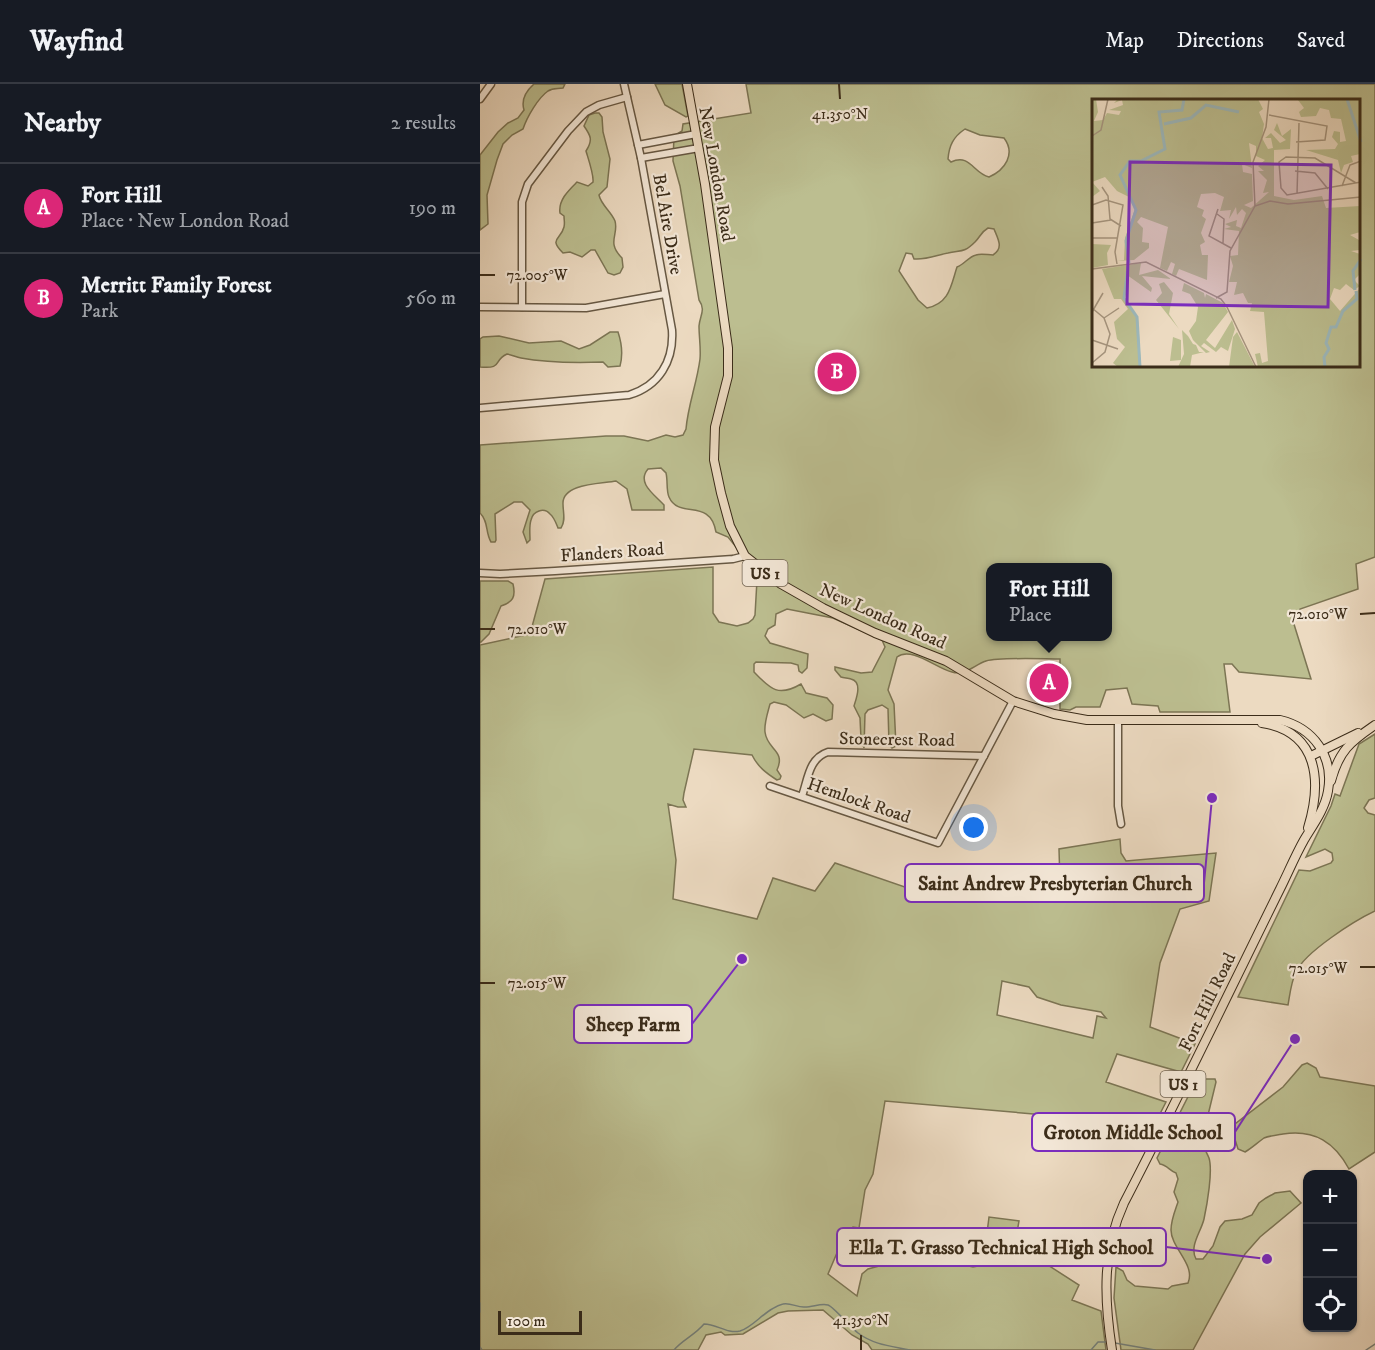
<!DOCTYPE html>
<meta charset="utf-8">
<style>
body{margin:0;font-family:"IM FELL DW Pica",serif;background:#20242c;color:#f1f3f6}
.controls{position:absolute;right:18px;bottom:18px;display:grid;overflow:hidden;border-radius:12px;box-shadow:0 2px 4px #0004}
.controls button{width:54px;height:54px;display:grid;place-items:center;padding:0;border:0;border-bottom:2px solid #363941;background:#171b24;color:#f1f3f6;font:30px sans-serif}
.scale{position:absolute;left:18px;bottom:15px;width:84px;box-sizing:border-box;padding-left:6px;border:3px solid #3b2c19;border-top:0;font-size:16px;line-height:21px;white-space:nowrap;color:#3b2c19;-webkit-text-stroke:4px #f3e7d7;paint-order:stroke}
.you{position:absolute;left:494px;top:744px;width:21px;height:21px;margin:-15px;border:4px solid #fff;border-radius:50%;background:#1a73e8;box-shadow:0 0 0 9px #1a73e833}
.badge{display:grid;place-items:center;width:39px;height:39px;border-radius:50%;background:#db2777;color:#fff;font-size:20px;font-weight:700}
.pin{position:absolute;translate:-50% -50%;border:3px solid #fff;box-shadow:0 2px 6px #0006}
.popup{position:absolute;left:506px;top:479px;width:126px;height:78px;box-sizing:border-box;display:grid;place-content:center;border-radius:12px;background:#171b24;filter:drop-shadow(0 2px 4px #0005);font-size:20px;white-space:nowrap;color:#9ea1a6}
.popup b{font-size:22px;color:#f1f3f6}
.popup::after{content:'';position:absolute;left:50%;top:100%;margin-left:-12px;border:12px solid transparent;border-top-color:#171b24}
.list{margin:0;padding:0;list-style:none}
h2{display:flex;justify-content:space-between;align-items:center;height:78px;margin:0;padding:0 24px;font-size:26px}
h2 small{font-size:20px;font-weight:400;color:#9ea1a6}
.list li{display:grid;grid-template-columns:39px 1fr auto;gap:18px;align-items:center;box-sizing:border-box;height:90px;padding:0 24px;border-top:2px solid #363941}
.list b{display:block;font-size:22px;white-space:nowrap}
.list p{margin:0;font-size:20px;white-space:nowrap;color:#9ea1a6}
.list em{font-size:20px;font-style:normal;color:#9ea1a6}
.icon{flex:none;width:33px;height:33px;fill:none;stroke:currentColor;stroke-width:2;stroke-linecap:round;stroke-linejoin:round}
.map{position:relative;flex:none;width:895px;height:1266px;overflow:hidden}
header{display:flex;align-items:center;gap:36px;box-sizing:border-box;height:84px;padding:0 30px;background:#171b24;border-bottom:2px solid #363941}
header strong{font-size:28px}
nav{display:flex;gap:33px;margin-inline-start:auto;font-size:21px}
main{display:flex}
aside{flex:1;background:#171b24}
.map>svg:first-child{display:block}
.green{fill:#bcbe90;stroke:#7c7554;stroke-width:1.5;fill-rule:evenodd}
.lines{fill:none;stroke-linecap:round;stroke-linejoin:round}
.stream{stroke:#75807b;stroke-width:1.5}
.minor-casing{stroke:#675843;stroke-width:9}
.major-casing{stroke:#3b2c19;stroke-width:10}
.minor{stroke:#f3e7d7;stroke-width:6}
.major{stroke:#ecdac1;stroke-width:8}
.ticks{fill:none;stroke:#3b2c19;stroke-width:2}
.labels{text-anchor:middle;stroke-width:4.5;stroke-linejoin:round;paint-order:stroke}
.shield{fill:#f3e7d7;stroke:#726452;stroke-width:1.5}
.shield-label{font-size:16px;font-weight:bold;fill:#3b2c19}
.street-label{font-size:18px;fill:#3b2c19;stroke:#f3e7d7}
.inset-river{fill:none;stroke:#9cb8bc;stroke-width:3}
.inset-road{fill:none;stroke:#a5947e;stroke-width:1.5}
.view{fill:#7b2cbf;fill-opacity:0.15;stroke:#7b2cbf;stroke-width:3}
.inset-edge{fill:none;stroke:#3b2c19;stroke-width:3}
.ticks-label{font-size:15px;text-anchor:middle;fill:#3b2c19;stroke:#f3e7d7;stroke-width:4.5;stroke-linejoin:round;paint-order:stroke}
.leader{fill:none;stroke:#7b2cbf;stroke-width:2}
.callout-dot{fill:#7b2cbf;stroke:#f3e7d7;stroke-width:2}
.callout{fill:#f3e7d7;stroke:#7b2cbf;stroke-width:2}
.callout-label{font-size:20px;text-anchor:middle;font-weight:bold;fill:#3b2c19}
</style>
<header>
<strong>Wayfind</strong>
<nav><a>Map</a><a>Directions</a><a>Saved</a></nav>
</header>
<main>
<aside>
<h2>Nearby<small>2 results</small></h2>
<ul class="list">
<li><span class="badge">A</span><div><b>Fort Hill</b><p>Place · New London Road</p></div><em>190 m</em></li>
<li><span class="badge">B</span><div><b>Merritt Family Forest</b><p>Park</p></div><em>560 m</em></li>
</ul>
</aside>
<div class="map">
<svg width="895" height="1266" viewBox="0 0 895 1266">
<rect width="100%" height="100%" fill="#ecdac1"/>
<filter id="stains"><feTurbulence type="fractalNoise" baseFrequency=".00333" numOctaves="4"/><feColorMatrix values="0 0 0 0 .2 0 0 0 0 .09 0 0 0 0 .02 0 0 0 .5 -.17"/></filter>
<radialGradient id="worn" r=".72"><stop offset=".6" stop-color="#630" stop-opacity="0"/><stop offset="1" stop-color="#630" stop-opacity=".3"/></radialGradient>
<!-- green -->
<g class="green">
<path d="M54,0H85L83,4C77,5 73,4 68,7C58,14 47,33 43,45L32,51L23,60L17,76L7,111L8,140L0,146V71L18,48L28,39L38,34L44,26C41,16 46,7 54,0Z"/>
<polygon points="175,0 202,0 208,32 206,33 185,21"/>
<path d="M266,0H895V473L876,480L878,505L820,525L813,537L831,595L759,588L752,580H744L750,628H680L678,622L652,620L647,604L626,606L620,623H596L590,626L580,625V575C563,575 520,573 506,577C494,581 485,592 472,588C457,585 432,562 417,573L408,606L414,620L416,662L412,664L409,660L408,625L402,621L388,626L385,630L384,664L381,655L380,634L374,622C376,615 383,598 371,595C368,594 364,594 361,593L355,586V583L381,589L392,588L405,563L402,556L353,534L307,525L296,530L295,541L288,545L285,552L290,559L328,570L327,584L322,589L319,587L318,581L311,579L276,578L274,580V588C291,606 299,613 321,600L326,609L347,614L353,621L352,635L346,637L333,630L324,634L306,621L294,618L290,620C288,628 284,639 285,648C287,666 306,666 297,686L301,692L300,695L297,696C286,689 278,683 272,671L214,665L204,709L203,716L206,723H198L188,720L196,776L193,815L277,835L293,794L335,807L355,779L442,809L457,794L496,783L516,814L580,799L579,765L640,755L641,769L646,777L736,769L729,817L700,825L680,879L670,943L715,960L701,988L637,970L626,998L686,1018L664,1061L612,1035L405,1017L393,1090L385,1106L379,1144L373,1143L365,1150L348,1190L377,1212L382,1190L388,1185L414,1178L480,1180L493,1183L503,1181L509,1133L539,1137L535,1160L599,1201L592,1216L621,1227L626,1266H392L388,1260L372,1251L343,1226L308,1227L298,1229L263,1250L245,1251L241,1248L226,1251L218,1266H0V561L50,550L65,495L233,483V529L239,538L257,542L268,539L273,535L275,531L277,496L273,484L248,453L236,448C230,413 199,436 189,413C186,406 188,397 186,389L181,384L168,385C156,399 175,411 184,421V426H152L147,405L136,397C121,400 82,399 83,420C83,428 86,437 81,444H78C76,439 74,433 70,430C64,423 53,427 51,436C49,442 50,450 50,456L47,459L43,448L50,426L42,418H34L15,430L16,456L15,458H11C5,448 9,438 0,429V361L126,352H144L168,357L186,351L195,353L203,351L206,345C208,321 217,299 220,275C221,264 219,253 219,242C220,231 226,226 219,216L200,102L193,77L194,52L202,47L203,40L271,29ZM613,16H878V282H613ZM485,45L500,51L524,54C536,70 525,86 509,93C493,89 490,69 471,78L468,75C469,62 473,53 485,45ZM508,144L514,145C518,155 524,164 513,171C508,171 501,169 496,171C488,173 485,180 477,183C471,201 470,219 447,224L438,216L419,187L426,169L432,170L434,175C447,176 457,171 468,169C481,166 484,169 495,158C500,153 501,148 508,144ZM510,484H628V552H510ZM522,897L549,903L557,913L581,921L621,928L626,934L617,932L613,954L517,931Z"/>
<path d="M115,29H119L122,33L123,48L130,75L127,103L119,111C121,121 131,127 135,137C139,151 126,158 142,174L143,183L140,189L134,191L128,189L115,166H111L102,173L90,168L83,169C68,154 81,156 84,143C85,139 84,136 84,132L80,129C78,116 89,106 97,98L108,102L113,98C114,91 108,74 106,67C113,56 111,52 104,42L109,31Z"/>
<path d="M130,248H138C142,260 143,271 140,282L128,283L123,278C95,279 68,279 41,274C36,273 32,271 27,270C12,277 24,285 0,283V255L3,253L19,252L49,259L81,257L99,265L110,261Z"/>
<path d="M0,497H28L33,500C36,513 33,518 21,522L9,550L0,559Z"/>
<path d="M895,650V714L889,716L884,724L888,729L895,731V827C874,837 825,868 816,888C811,898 810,910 808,921L758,913L819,786L830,787L851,779L853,776L852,769L845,765L826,773L851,722L855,710L860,712L879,660Z"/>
<path d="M827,979L836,984L840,993L895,1002V1068L869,1085C855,1059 835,1045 803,1050C797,1051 789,1052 784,1054C777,1059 772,1064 765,1068L758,1065L753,1049L755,1040L803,1003L822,981Z"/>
<path d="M717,995H735L736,998L722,1056C723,1063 726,1067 729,1074C733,1087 727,1121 724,1135C721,1148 709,1162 716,1175H723L733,1162L740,1143L745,1137L762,1135L772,1131L779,1119L786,1114L795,1109L810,1107L821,1119L780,1153L765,1170L713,1266H641L634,1214L636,1183L643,1187L647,1196L655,1202L688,1205L692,1202L708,1199C716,1181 691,1164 691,1146C691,1136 695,1127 698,1118L694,1108L698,1095L696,1089C690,1087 687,1081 680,1080L677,1074Z"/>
</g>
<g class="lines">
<!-- stream -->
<g class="stream">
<polyline points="0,1219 0,1228"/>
<polyline points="635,1259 675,1266"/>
<polyline points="0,1263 2,1266"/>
<path d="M194,1266C202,1256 215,1251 224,1240C237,1240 247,1250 260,1247C274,1243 286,1224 303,1220C310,1218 318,1224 325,1223C333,1223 341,1219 348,1221C354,1223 370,1243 378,1249C394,1261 411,1262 430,1266"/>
<polyline points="611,1266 618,1258 628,1258"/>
<polyline points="886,1266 895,1260"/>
</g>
<defs>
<g id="minor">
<polyline points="0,15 11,0"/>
<polyline points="158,61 216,50"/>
<polyline points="161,74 219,64"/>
<polyline points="0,223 106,224 185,210"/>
<polyline points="42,223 42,118 48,100 88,47 106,28 119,21 147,13"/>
<path d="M0,324L149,311C179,302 194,277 192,246L161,74L144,0"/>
<polyline points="0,489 20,490 75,487 253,475 265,472"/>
<polyline points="638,636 638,722 641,740"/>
<polyline points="290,702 458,759 533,617"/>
<path d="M322,712C328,695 329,674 348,668L504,672"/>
</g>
<g id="major">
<path d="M207,0L225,100L248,264V292L235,343L234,376L241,409L250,442L265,472L301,500L343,524L395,549L466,577L533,617L574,630L607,636H800C834,644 854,673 848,707C845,725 833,741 824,756C815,772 808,789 800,805C748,910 698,1015 644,1119C622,1167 624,1215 632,1266"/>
<path d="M782,639C839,648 842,698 828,744"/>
<polyline points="831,672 878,649"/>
<path d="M851,697C859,667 870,658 895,641"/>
</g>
</defs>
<!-- minor casing -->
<use href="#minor" class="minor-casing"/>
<!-- major casing -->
<use href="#major" class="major-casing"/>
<!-- minor -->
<use href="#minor" class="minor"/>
<!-- major -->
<use href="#major" class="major"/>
</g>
<!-- ticks -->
<path class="ticks" d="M359,0L360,15M0,191H15M880,530L895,529M0,545H15M880,883H895M0,899H15M381,1251V1266"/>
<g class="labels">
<!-- shield labels -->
<g class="shield">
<rect x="262.5" y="476" width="45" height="26" rx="4.5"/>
<rect x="680.5" y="987" width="45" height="26" rx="4.5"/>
</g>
<g class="shield-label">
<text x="285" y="495">US 1</text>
<text x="703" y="1006">US 1</text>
</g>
<!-- street labels -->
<g class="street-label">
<text transform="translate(237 90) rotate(80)" y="6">New London Road</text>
<text transform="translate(188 140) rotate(80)" y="6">Bel Aire Drive</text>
<text transform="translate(132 468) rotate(-4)" y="6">Flanders Road</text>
<text transform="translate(403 532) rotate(24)" y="6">New London Road</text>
<text transform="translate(417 655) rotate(1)" y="6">Stonecrest Road</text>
<text transform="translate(379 716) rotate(19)" y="6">Hemlock Road</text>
<text transform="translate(727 918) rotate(-64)" y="6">Fort Hill Road</text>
</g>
</g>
<!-- overview -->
<g transform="translate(612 15)">
<rect width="268" height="268" fill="#ecdac1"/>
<path d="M0,0H4L6,13L2,22L11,21L15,14L27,16L29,12L17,11L31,6L30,1L22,4L26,0H166L171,10L167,13L172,25L170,39L176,50L181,49L179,39H173L179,34L188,44L194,41L182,31L185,24L190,37L199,30L198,50L182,51V97L202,101L230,97L234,109L268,107V133L258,136L267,141L268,151L259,152L268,155V175L262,181L268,187L262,191L254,185L248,191L242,189L238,200L248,212L268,189V268H166L163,255L168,254L170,264L176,262L172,213L158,212L160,204H156L151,194L142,196L145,183H137L141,167L138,157L146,156L147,132L132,130L139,128L133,125L145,121L144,127L149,129L154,114L150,110L145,116L144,108L137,120L139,111L128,112L132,98L123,94L109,95L105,108L112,111L110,117L114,120L109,134L113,143L108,146L110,156H116L115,181L87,170L84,177L80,175L83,165L79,163L75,172L68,169L76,128L49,118L45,123L51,129L50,143L57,144V149L42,161L25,162L32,161L33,139L43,110L39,99L25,92L13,78L0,83L8,92L0,98ZM157,44L164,47V57L173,61L166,67L172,72H166L175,81L171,94L177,93L159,109L152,106L161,102L160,75L151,73L150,65L160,69ZM268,0V55L259,57L261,63L252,66L249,74L246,61L214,51L243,50L246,45L240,38L242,32L248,33V43L254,42L249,20L239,19L237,11L228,9L224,17L209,18L207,13L212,9L206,1ZM0,145L19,146L15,154L16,166L0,169ZM49,164L47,176L66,171L79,180L50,177L60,189L59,193L35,176L33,199L46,219L49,268H26L21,264L33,248L25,240L22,223L36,210L29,200H22L10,170ZM72,183L81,194L77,215L87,230L64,201L70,194L67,185ZM92,184L112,194L113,199L114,195L131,204L136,213L114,241L123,249L140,221L143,230L136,252L129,248L124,253L112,244L109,247L118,253L114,254L101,241L97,232L104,222L106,208L98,195L90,192ZM90,231L96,237L101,245L104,246L107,253H112L100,256L98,268H86L92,255ZM145,233L163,268H137L141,238ZM81,238L89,241V261L78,262Z" fill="#bcbe90" fill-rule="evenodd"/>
<path class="inset-river" d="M255,0L269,43M72,25L99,19L114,6L147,13M37,164L34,142L44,111L28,76L38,62H49L73,50L67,13L90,11L92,0M36,168L32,199L45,218L48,268M263,191L261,172L269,160M233,268L232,258L237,250L234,244L239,228H244L251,212L265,200L264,192"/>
<path class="inset-road" d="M177,16L235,27L233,41L204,43M0,37L9,31L16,0M203,72L223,74L236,90M264,84L223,59L194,58L187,63L189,89L195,96L269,83M250,87L258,66L269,62M10,88L16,97L18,120L29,127M205,95L207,24M0,106L14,101L31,106L23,153L25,165M163,107L161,63L174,28L177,0M126,110L117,137L139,149M125,115L132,120L131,144M0,124L19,121M0,139H25M0,170L54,163L129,200L135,208M124,199L135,193L138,152L163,107L178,102L196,105L269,98M134,206L164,268M0,209L12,219L18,235L13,253L0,264M0,213L11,194M12,219L27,209M0,241L26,250"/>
<path class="view" d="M38,63L239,66L236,208L35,205Z"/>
<rect width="268" height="268" class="inset-edge"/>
</g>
<g class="ticks-label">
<text x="360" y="35">41.350°N</text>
<text x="57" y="196">72.005°W</text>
<text x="838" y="535">72.010°W</text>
<text x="57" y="550">72.010°W</text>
<text x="838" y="889">72.015°W</text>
<text x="57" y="904">72.015°W</text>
<text x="381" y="1241">41.350°N</text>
</g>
<!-- callouts -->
<path class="leader" d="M732 714L724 799M262 875L212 940M815 955L755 1048M787 1175L686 1163"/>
<g class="callout-dot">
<circle cx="732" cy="714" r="6"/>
<circle cx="262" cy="875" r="6"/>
<circle cx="815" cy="955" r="6"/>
<circle cx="787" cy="1175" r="6"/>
</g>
<g class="callout">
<rect x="425" y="780" width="299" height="38" rx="6"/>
<rect x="94" y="921" width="118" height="38" rx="6"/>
<rect x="552" y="1029" width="203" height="38" rx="6"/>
<rect x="357" y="1144" width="329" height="38" rx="6"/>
</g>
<g class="callout-label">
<text x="575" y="806">Saint Andrew Presbyterian Church</text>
<text x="153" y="947">Sheep Farm</text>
<text x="653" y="1055">Groton Middle School</text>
<text x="521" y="1170">Ella T. Grasso Technical High School</text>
</g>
<rect width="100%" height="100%" filter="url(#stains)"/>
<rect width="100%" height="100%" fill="url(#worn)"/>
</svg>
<div class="controls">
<button>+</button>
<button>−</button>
<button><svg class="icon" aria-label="locate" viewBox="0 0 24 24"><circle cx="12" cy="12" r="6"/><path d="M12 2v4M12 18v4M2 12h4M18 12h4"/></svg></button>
</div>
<div class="scale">100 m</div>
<div class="you"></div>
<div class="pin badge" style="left:569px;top:599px">A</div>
<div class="popup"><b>Fort Hill</b>Place</div>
<div class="pin badge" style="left:357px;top:288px">B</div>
</div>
</main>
